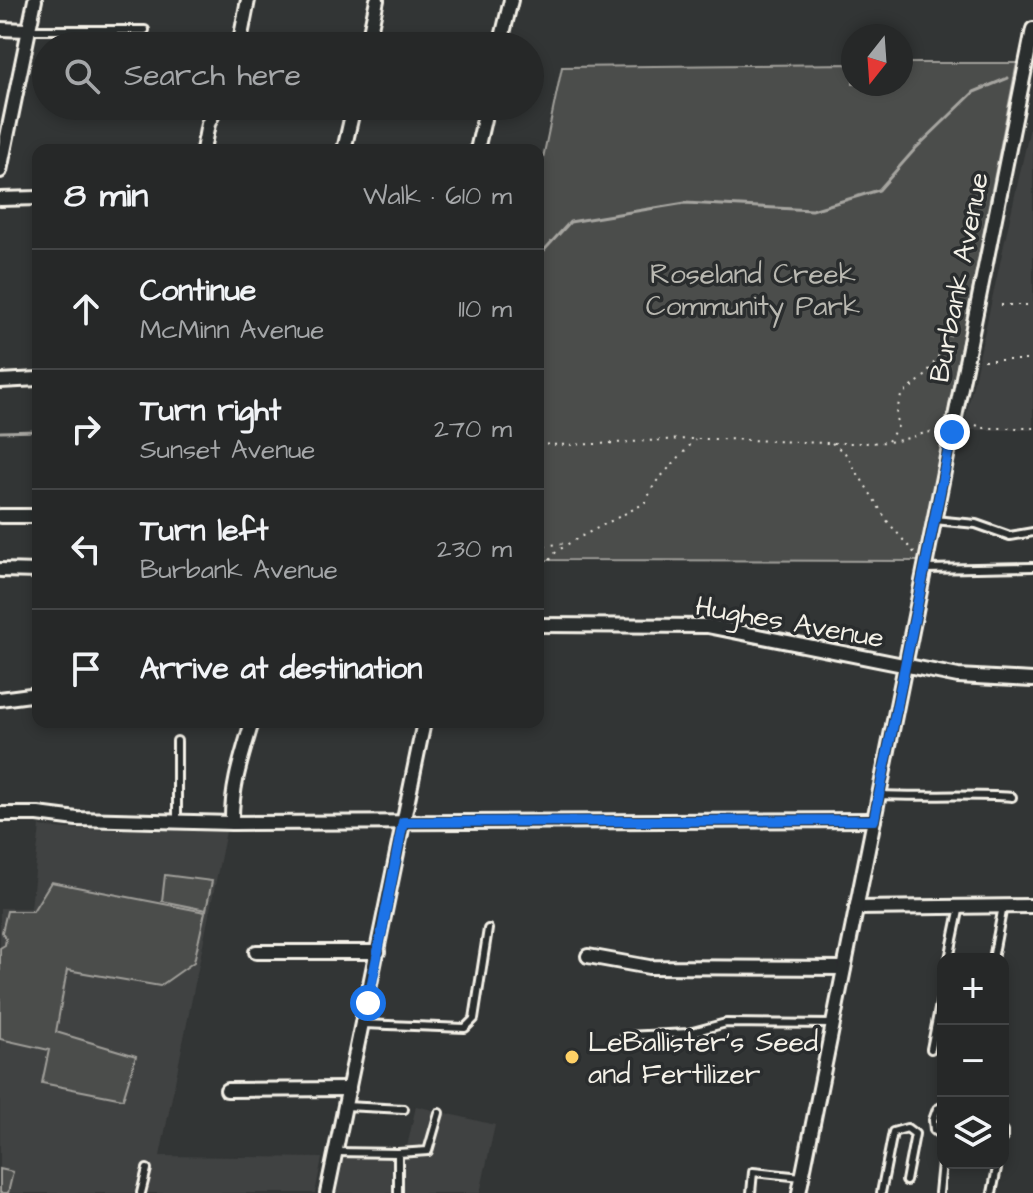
<!DOCTYPE html>
<meta charset="utf-8">
<style>
body{margin:0;font-family:"Architects Daughter",sans-serif;background:#2e3030;color:#f1f3f6}
.controls{position:absolute;right:24px;bottom:24px;display:grid;overflow:hidden;border-radius:16px;box-shadow:0 4px 12px #0003}
.controls button{width:72px;height:72px;display:grid;place-items:center;padding:0;border:0;border-bottom:2px solid #424445;background:#262828;color:#f1f3f6;font:40px sans-serif}
.compass{position:absolute;left:841px;top:24px;width:72px;height:72px;border-radius:50%;background:#262828;box-shadow:0 4px 12px #0003;rotate:197deg}
.stop{position:absolute;width:24px;height:24px;margin:-18px;border:6px solid #1a73e8;border-radius:50%;background:#fff}
.stop.end{background:#1a73e8;border-color:#fff;box-shadow:0 2px 8px #0008}
.list{margin:0;padding:0;list-style:none}
h2{display:flex;justify-content:space-between;align-items:center;height:104px;margin:0;padding:0 32px;font-size:34px}
h2 small{font-size:26px;font-weight:400;color:#a4a6a8}
.list li{display:grid;grid-template-columns:52px 1fr auto;gap:24px;align-items:center;box-sizing:border-box;height:120px;padding:0 32px;border-top:2px solid #424445}
.list b{display:block;font-size:30px;white-space:nowrap}
.list p{margin:0;font-size:26px;white-space:nowrap;color:#a4a6a8}
.list em{font-size:26px;font-style:normal;color:#a4a6a8}
.icon{flex:none;width:44px;height:44px;fill:none;stroke:currentColor;stroke-width:2;stroke-linecap:round;stroke-linejoin:round}
.map{position:relative;flex:none;width:1033px;height:1193px;overflow:hidden}
.search{position:absolute;background:#262828;box-shadow:0 4px 12px #0003;left:32px;top:32px;width:512px;height:88px;display:flex;align-items:center;gap:20px;box-sizing:border-box;padding:0 28px;border-radius:44px;color:#a4a6a8;font-size:30px}
.panel{position:absolute;background:#262828;box-shadow:0 4px 12px #0003;left:32px;top:144px;width:512px;height:584px;border-radius:16px}
.map>svg:first-child{display:block}
.built{fill:#404242}
.green{fill:#4b4d4c;stroke:#a09f9a;stroke-width:2}
.lines{fill:none;stroke-linecap:round;stroke-linejoin:round}
.stream{stroke:#a6a5a0;stroke-width:3}
.lane-casing{stroke:#f4f1e8;stroke-width:12}
.street-casing{stroke:#f4f1e8;stroke-width:18}
.path{stroke:#f4f1e8;stroke-width:2;stroke-dasharray:2 6;stroke-linecap:butt}
.lane{stroke:#2a2d2e;stroke-width:6}
.street{stroke:#2a2d2e;stroke-width:12}
.route{stroke:#1a73e8;stroke-width:10}
.poi-dot{fill:#ffd166;stroke:#2a2d2e;stroke-width:3}
.labels{text-anchor:middle;stroke-width:7;stroke-linejoin:round;paint-order:stroke}
.park-label{font-size:28px;fill:#b9b8b1;stroke:#2a2d2e}
.street-label{font-size:28px;fill:#f4f1e8;stroke:#2a2d2e}
.poi-label{font-size:28px;fill:#f4f1e8;stroke:#2a2d2e;text-anchor:start}
</style>
<div class="map">
<svg width="1033" height="1193" viewBox="0 0 1033 1193">
<rect width="100%" height="100%" fill="#323535"/>
<filter id="ink" filterUnits="userSpaceOnUse"><feTurbulence type="fractalNoise" baseFrequency=".0125" numOctaves="2"/><feDisplacementMap in="SourceGraphic" scale="16" xChannelSelector="R" yChannelSelector="G"/><feConvolveMatrix kernelMatrix="1 2 1 2 8 2 1 2 1" color-interpolation-filters="sRGB"/></filter>
<g filter="url(#ink)">
<!-- built -->
<g class="built">
<polygon points="1033,114 1033,430 963,430"/>
<polygon points="40,826 65,829 226,831 160,1156 322,1158 315,1193 0,1193 0,908 31,908"/>
<polygon points="416,1106 495,1125 480,1193 337,1193 341,1150 349,1147 407,1147"/>
</g>
<!-- green -->
<g class="green">
<polygon points="901,63 1017,63 919,561 538,560 538,182 562,67 853,64 853,84 901,84"/>
<polygon points="165,875 212,881 206,910 162,901"/>
<polygon points="51,882 205,912 194,962 160,986 67,970 56,1032 136,1056 123,1099 42,1083 49,1050 0,1039 0,948 5,945 6,939 2,932 7,911 33,911"/>
<polygon points="0,1169 13,1172 8,1193 0,1193"/>
</g>
<g class="lines">
<!-- stream -->
<g class="stream">
<polyline points="538,257 570,222 685,203 812,210 879,190 916,148 974,92 1008,78"/>
<polyline points="0,432 38,431"/>
</g>
<defs>
<g id="lane">
<polyline points="29,30 145,30"/>
<polyline points="934,520 976,524 1010,536 1033,532"/>
<polyline points="925,569 1033,567"/>
<polyline points="177,741 177,822"/>
<path d="M878,795C923,797 968,794 1012,797"/>
<polyline points="949,959 960,906"/>
<polyline points="993,959 1003,906"/>
<polyline points="363,1024 465,1028 474,1019 488,929"/>
<polyline points="625,1036 689,1033 726,1023 833,1024"/>
<polyline points="931,1049 943,989"/>
<polyline points="345,1106 404,1109"/>
<polyline points="943,1106 937,1109 933,1120 934,1130 943,1137"/>
<polyline points="1003,1131 1003,1138"/>
<polyline points="336,1152 398,1153"/>
<polyline points="141,1193 147,1169"/>
<polyline points="398,1193 398,1153 428,1151 439,1113"/>
<polyline points="751,1193 753,1172 802,1177"/>
<polyline points="881,1193 893,1132 907,1128 915,1134 906,1181"/>
<polyline points="939,1193 943,1152"/>
<polyline points="992,1193 998,1163"/>
</g>
<g id="street">
<polyline points="0,29 29,30"/>
<polyline points="239,46 248,0"/>
<polyline points="367,46 377,0"/>
<polyline points="500,46 511,0"/>
<polyline points="203,150 208,124 217,106"/>
<polyline points="344,150 354,106"/>
<polyline points="477,150 487,106"/>
<polyline points="0,171 35,0"/>
<polyline points="0,199 38,198"/>
<polyline points="0,381 38,379"/>
<polyline points="0,516 38,516"/>
<polyline points="0,570 38,571"/>
<polyline points="538,625 708,626 958,676 1033,680"/>
<polyline points="0,699 38,694"/>
<polyline points="0,814 38,814 77,819 232,823 874,820"/>
<path d="M232,823C231,787 242,756 252,722"/>
<polyline points="856,908 1033,906"/>
<polyline points="256,952 378,952"/>
<polyline points="588,956 649,967 844,968"/>
<polyline points="227,1090 349,1089"/>
<polyline points="327,1193 424,722"/>
<polyline points="799,1193 1033,29"/>
</g>
</defs>
<!-- lane casing -->
<use href="#lane" class="lane-casing"/>
<!-- street casing -->
<use href="#street" class="street-casing"/>
<!-- path -->
<g class="path">
<polyline points="1001,305 1033,305"/>
<polyline points="984,360 1033,360"/>
<polyline points="976,425 982,428 1033,428"/>
<polyline points="888,441 899,425 895,417 901,396 925,376 946,345 967,290"/>
<polyline points="832,443 845,453 888,522 916,555"/>
<path d="M538,444C589,447 640,440 691,439C756,438 821,446 887,442C906,441 920,432 940,431"/>
<polyline points="538,550 544,546 567,543"/>
<polyline points="550,560 556,552 571,542 645,503 655,483 695,440"/>
</g>
<!-- lane -->
<use href="#lane" class="lane"/>
<!-- street -->
<use href="#street" class="street"/>
</g>
</g>
<g class="lines" filter="url(#ink)">
<!-- route -->
<polyline class="route" points="368,1003 403,822 874,820 952,432"/>
</g>
<!-- markers -->
<circle class="poi-dot" cx="572" cy="1057" r="8"/>
<g class="labels">
<!-- park labels -->
<g class="park-label">
<text x="753" y="283">Roseland Creek<tspan x="753" dy="32">Community Park</tspan></text>
</g>
<!-- street labels -->
<g class="street-label">
<text transform="translate(958 277) rotate(-79)" y="10">Burbank Avenue</text>
<text transform="translate(790 621) rotate(10)" y="10">Hughes Avenue</text>
</g>
<!-- poi labels -->
<g class="poi-label">
<text x="588" y="1051">LeBallister's Seed<tspan x="588" dy="32">and Fertilizer</tspan></text>
</g>
</g>
</svg>
<div class="controls">
<button>+</button>
<button>−</button>
<button><svg class="icon" aria-label="layers" viewBox="0 0 24 24"><path d="M12 4l9 5-9 5-9-5zM3 14l9 5 9-5"/></svg></button>
</div>
<svg class="compass" viewBox="-18 -18 36 36"><path d="M0-13l5 13h-10z" fill="#e53935"/><path d="M0 13l5-13h-10z" fill="#a4a6a8"/></svg>
<div class="stop" style="left:368px;top:1003px"></div>
<div class="stop end" style="left:952px;top:432px"></div>
<div class="search"><svg class="icon" aria-label="search" viewBox="0 0 24 24"><circle cx="10" cy="10" r="6"/><path d="M15 15l6 6"/></svg>Search here</div>
<section class="panel">
<h2>8 min<small>Walk · 610 m</small></h2>
<ul class="list">
<li><svg class="icon" aria-label="ahead" viewBox="0 0 24 24"><path d="M12 20V5M6 11l6-6 6 6"/></svg><div><b>Continue</b><p>McMinn Avenue</p></div><em>110 m</em></li>
<li><svg class="icon" aria-label="right" viewBox="0 0 24 24"><path d="M7 20v-9h11M14 6l5 5-5 5"/></svg><div><b>Turn right</b><p>Sunset Avenue</p></div><em>270 m</em></li>
<li><svg class="icon" aria-label="left" viewBox="0 0 24 24"><path d="M17 20v-9H6M10 6l-5 5 5 5"/></svg><div><b>Turn left</b><p>Burbank Avenue</p></div><em>230 m</em></li>
<li><svg class="icon" aria-label="arrive" viewBox="0 0 24 24"><path d="M6 21V4h12l-3 4 3 4H6"/></svg><div><b>Arrive at destination</b></div></li>
</ul>
</section>
</div>
